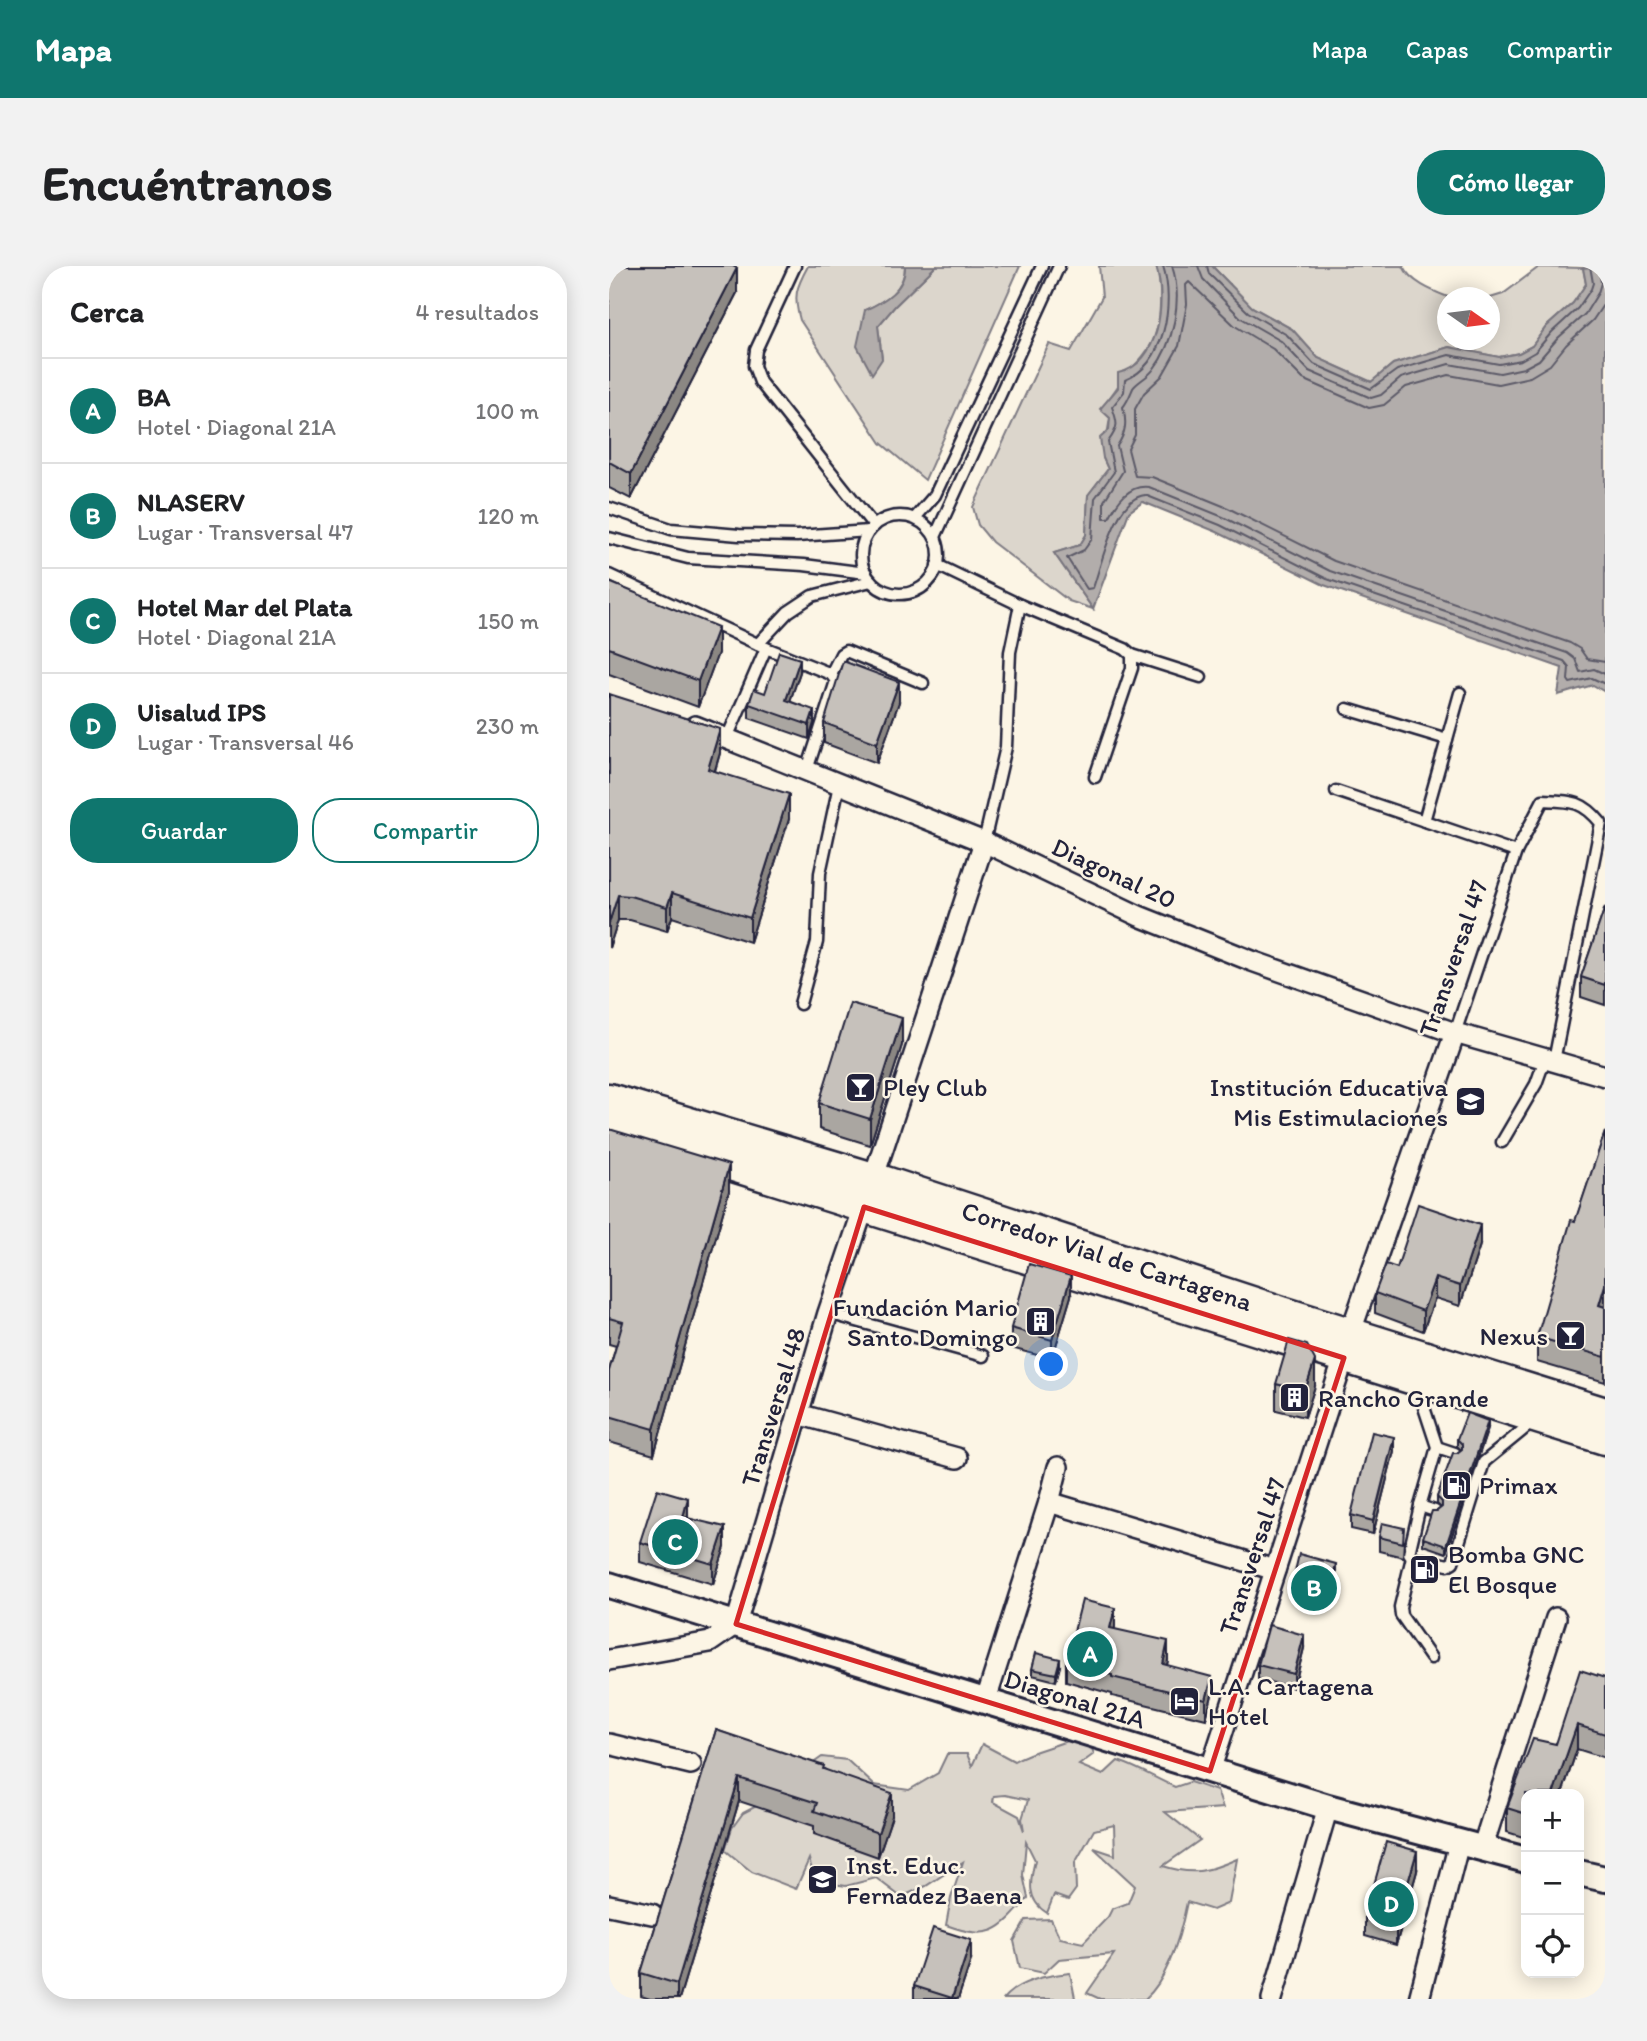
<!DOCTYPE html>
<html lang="es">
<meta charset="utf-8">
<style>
body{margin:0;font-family:Itim,sans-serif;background:#f2f2f2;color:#202124}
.controls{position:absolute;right:21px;bottom:21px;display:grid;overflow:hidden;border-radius:14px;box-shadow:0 4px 18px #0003}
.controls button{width:63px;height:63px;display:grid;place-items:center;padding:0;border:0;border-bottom:2px solid #e0e0e0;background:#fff;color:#202124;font:35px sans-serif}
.compass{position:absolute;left:828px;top:21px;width:63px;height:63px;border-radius:50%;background:#fff;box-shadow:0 4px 18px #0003;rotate:104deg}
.you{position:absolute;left:443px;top:1099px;width:24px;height:24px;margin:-18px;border:5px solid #fff;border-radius:50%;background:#1a73e8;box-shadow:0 0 0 10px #1a73e833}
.badge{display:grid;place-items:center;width:46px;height:46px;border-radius:50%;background:#0f766e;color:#fff;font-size:23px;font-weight:700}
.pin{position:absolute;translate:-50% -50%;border:4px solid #fff;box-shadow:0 2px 7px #0006}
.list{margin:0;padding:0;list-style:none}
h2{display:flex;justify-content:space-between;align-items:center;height:91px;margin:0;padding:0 28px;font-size:30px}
h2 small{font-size:23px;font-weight:400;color:#757577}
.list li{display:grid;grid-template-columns:46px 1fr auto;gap:21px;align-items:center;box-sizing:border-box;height:105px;padding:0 28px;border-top:2px solid #e0e0e0}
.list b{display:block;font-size:26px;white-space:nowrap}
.list p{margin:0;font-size:23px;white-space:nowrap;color:#757577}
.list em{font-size:23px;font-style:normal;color:#757577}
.actions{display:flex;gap:14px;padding:21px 28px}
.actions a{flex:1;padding:16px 0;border:2px solid #0f766e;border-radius:28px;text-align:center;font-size:24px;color:#0f766e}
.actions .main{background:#0f766e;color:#fff}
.icon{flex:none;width:38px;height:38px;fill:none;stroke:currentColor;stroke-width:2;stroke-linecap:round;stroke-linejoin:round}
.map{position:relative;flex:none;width:996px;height:1733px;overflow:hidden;border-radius:28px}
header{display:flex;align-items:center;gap:42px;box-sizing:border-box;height:98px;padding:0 35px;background:#0f766e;color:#fff}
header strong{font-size:33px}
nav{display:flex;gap:38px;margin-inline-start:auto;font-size:24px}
.intro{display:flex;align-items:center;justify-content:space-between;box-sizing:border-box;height:168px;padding:0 42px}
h1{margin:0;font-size:49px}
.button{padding:18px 32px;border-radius:28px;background:#0f766e;color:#fff;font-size:24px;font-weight:700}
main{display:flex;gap:42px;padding:0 42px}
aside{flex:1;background:#fff;border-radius:28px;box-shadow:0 4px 18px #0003}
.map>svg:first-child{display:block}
.green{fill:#dcd6cc;stroke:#7f7c84;stroke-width:2;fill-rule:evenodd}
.water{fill:#b2adab;stroke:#78757e;stroke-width:2}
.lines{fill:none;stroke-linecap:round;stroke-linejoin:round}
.shore{stroke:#5c5a68;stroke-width:2}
.service-casing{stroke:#22223b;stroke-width:15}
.minor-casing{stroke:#22223b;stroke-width:24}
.tertiary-casing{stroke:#22223b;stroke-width:30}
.primary-casing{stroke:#22223b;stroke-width:37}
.service{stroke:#fcf5e5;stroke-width:10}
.minor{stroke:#fcf5e5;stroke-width:19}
.tertiary{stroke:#fcf5e5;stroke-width:24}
.primary{stroke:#fcf5e5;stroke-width:32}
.wall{fill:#aaa6a1;stroke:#22223b;stroke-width:2}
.shaded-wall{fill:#8b8783;stroke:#22223b;stroke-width:2}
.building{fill:#c6c1bb;stroke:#22223b;stroke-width:2}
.marked{fill:none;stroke:#d62828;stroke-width:5;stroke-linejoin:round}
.labels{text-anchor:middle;stroke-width:5;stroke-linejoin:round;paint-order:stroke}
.street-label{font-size:26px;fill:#22223b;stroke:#fcf5e5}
.poi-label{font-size:26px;fill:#22223b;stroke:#fcf5e5;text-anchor:start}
</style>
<header>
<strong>Mapa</strong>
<nav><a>Mapa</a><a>Capas</a><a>Compartir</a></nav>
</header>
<div class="intro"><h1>Encuéntranos</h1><a class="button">Cómo llegar</a></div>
<main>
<aside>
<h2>Cerca<small>4 resultados</small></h2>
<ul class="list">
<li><span class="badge">A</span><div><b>BA</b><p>Hotel · Diagonal 21A</p></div><em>100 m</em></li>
<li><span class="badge">B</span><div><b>NLASERV</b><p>Lugar · Transversal 47</p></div><em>120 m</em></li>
<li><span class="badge">C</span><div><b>Hotel Mar del Plata</b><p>Hotel · Diagonal 21A</p></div><em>150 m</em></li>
<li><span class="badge">D</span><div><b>Uisalud IPS</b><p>Lugar · Transversal 46</p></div><em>230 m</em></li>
</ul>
<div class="actions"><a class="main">Guardar</a><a>Compartir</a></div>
</aside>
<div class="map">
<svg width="996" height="1733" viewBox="0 0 996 1733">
<rect width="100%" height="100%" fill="#fcf5e5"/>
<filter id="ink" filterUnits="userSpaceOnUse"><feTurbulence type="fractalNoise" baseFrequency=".0143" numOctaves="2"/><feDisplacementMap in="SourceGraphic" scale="14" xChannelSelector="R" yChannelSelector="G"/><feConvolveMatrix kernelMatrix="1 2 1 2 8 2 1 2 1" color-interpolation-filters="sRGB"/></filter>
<g filter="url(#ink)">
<!-- green -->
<g class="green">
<path d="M199,0H296C297,23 274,36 256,44L273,93L269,60L286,40L327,0H411L316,214L272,177L191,54C184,30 187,22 199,0Z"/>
<path d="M490,0H547C553,20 553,55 544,75C538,87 530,95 521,104C511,116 502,131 492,143L501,152L494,192L499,203L479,229L477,269L471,279L445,287L484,343L460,335L383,276L369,259L364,241L440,78L462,85L493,31Z"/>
<path d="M603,0H794C801,16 824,25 839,31L838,74H880L881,32L894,28L930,1L974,2L977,18L964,37L937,61L923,80L910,87L890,91L840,81L784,98L763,116L709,92L683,63L643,41Z"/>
<path d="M465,1472L480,1475L485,1488L470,1499L494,1509L509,1495C531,1502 545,1512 566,1521L581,1516L608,1525L614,1542L556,1546L591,1574L554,1600C585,1610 600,1605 628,1593L620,1637L604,1644L578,1636C572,1666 560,1712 536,1733H491L478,1727L505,1688L450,1693L435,1707L411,1702L405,1675L417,1654L442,1653L451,1672L474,1677L499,1651L503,1643L519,1637L526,1620L485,1582L506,1589L505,1559L485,1564L466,1597L467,1623L459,1634L445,1629L438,1647C417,1634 421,1615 426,1594L417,1576L414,1609L419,1632C390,1666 381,1675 337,1659L342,1632L354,1596L317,1620L292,1631L267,1612L237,1620L206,1615L200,1593L187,1623L143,1606L116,1584L123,1562L134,1547L176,1525L193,1505L213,1491L238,1494L265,1519L300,1524L329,1507L338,1488H358L363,1500L373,1478L405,1495C424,1484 445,1481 465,1472ZM396,1529L419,1534L413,1553L415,1565L410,1550L384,1536L385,1530Z"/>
<path d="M461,1707L466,1732L463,1733H394C409,1715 438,1709 461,1707Z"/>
</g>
<!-- water -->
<g class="water">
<path d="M296,0H327L286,40L269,60L273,93L263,108L248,80L256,44C274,36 297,23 296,0Z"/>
<path d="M547,0H603L643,41L683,63L709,92L762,116L784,98L840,81L890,91L910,87L923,80L937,61L964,37L977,18L974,2L996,0V426L984,419L949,429L953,402L715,319L608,266L534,236L520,246L484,343L445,287L471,279L477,269L479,229L499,203L494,192L491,172L500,164L501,152L491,143L509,122V107C551,98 558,34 547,0Z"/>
</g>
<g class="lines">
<!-- shore -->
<g class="shore">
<path d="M554,0C566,37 556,98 516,114L515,126L503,141C509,157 510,161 499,176L505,206L486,232L483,273L475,284L458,292L478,323L484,322C493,297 506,232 536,229L611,259L718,313L955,395L960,401L959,414L961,417L983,412L996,418"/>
<path d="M563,0C574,33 565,77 544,104C539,111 528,116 524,122C521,129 519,135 514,141C518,156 517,167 508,180L514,205L495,235V252H500C508,236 520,218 540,221L614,251L721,305L958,387L966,393L971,406L985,403L996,408"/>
<polyline points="589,0 594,13 632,52 672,75 700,105 762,132 772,129 792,112 840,98 891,107 915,102 930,94 949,72 976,48 989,27 992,17 990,0"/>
<polyline points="598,0 600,8 639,46 678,69 705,98 762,123 788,104 840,89 890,98 912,94 926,86 943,66 969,42 982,23 984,17 981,0"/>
<polyline points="996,36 984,54 957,79 941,99 921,111 889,118 840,109 797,121 775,139 760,142 694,113 664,83 626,60 580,16 577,19 578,38 570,80 553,110 535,127 526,143 526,169 519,183 526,210 543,211 619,242 725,295 961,377 971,383 978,393 996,396"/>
</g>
<defs>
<g id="service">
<polyline points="186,0 147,84 145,100 151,116 265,260"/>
<polyline points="0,242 62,263 130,269 188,270 260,265"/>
<circle cx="291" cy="289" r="39"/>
<polyline points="306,252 326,229 433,0"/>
<polyline points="326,271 450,0"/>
<polyline points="0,272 79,292 195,299 257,307"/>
<polyline points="328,299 411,339 516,383 523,389 523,402 486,511"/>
<polyline points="0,309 157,382 118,472"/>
<polyline points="149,378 179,346 203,330 262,315"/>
<polyline points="157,382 222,408 227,415 198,504"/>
<polyline points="523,389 592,411"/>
<polyline points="222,408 232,388 237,385 314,417"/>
<polyline points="738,443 838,473"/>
<polyline points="727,525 907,586"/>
<polyline points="815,555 851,427"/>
<polyline points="375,576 397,481 401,386 411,339"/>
<polyline points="191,738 208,676 211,607 230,519"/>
<path d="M846,767L907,586L934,534C962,535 973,534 992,557L945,795"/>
<polyline points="893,876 927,818 936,793"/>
<polyline points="219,1047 374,1090"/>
<polyline points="808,1120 828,1181 811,1240 800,1287 803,1291 839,1299 844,1296 875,1196 925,1155"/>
<polyline points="828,1181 846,1187"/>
<polyline points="811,1240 826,1245"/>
<polyline points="803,1291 791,1341 792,1349 822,1392"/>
</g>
<g id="minor">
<polyline points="86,460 375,576 530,650 643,695 846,767 996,810"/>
<polyline points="264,913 375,576"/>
<polyline points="741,1068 846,767"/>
<polyline points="189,1148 348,1192"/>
<polyline points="440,1236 666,1304"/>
<polyline points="0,1394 101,1376 127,1358 219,1047 255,941"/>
<polyline points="376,1437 440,1236 449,1201"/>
<polyline points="0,1478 82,1498"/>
<polyline points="601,1505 735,1092"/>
<polyline points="873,1583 947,1352"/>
<polyline points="0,1639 43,1648"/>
<polyline points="663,1733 719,1541"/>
<polyline points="810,1733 850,1577"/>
</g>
<g id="tertiary">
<polyline points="0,1319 719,1541 917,1594"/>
<polyline points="970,1607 996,1613"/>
</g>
<g id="primary">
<polyline points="0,834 264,913 673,1047 996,1148"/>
<polyline points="0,860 996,1172"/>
</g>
</defs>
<!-- service casing -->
<use href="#service" class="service-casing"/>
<!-- minor casing -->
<use href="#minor" class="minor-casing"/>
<!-- tertiary casing -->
<use href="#tertiary" class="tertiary-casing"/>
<!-- primary casing -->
<use href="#primary" class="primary-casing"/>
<!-- service -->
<use href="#service" class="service"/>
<!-- minor -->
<use href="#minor" class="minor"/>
<!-- tertiary -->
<use href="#tertiary" class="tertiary"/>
<!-- primary -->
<use href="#primary" class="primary"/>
</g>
<!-- wall -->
<g class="wall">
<polygon points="0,0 128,27 22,233 0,222"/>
<polygon points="0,316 109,387 89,441 0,408"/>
<polygon points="191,406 181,435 205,457 200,473 140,452 140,438 156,427"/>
<polygon points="0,428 111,487 106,505 180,553 141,676 63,651 58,665 21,654 9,654 0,682"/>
<polygon points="290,436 268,497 215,477 215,457"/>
<polygon points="996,641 996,739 972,731 972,711"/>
<polygon points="293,779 261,879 210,863 210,837"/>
<polygon points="0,863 120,925 45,1189 0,1176 0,1105 7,1080 0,1078"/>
<polygon points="996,866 996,1116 928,1096 928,1071"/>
<polygon points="871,979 851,1040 826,1032 814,1065 766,1047 766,1027 788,1002"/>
<polygon points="462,1030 443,1093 402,1082 402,1062"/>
<polygon points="667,1118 706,1120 696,1151 667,1144"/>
<polygon points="879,1162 837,1287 814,1279 814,1272 828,1245 832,1242 828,1238 828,1231 848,1187 852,1184 848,1180 848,1173"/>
<polygon points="785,1185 764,1268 742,1263 742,1249"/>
<polygon points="79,1252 116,1281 104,1318 31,1296 31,1276"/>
<polygon points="770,1271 795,1275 794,1291 770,1285"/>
<polygon points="727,1311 719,1341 683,1332 683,1319"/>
<polygon points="506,1361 505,1363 559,1394 558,1399 603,1429 597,1453 503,1430 503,1428 457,1415 457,1397"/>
<polygon points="695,1382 685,1422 649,1413 649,1399"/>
<polygon points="451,1400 447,1415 423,1409 423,1403"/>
<polygon points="996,1412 996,1492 968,1483 953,1528 917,1528 917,1572 898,1566 898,1542"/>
<polygon points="107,1464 215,1503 283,1550 269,1591 205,1568 205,1560 130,1535 70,1733 41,1733 32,1730 32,1707"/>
<polygon points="808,1605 787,1679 756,1670 756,1651"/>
<polygon points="362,1694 349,1733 305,1733 305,1720"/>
</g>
<!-- shaded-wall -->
<g class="shaded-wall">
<polygon points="128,2 128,27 22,233 22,208"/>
<polygon points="109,361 109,387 89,441 89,415"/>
<polygon points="191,393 191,406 177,447 177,434"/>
<polygon points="290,416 290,436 268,497 268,477"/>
<polygon points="205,444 205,457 200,473 200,459"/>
<polygon points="111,463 111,487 99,527 99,503"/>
<polygon points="180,528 180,553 141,676 141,652"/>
<polygon points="63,627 63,651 58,665 58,641"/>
<polygon points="9,629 9,654 0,682 0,657"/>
<polygon points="293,752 293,779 261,879 261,853"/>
<polygon points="120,899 120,925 45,1189 45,1163"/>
<polygon points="871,959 871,979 851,1040 851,1020"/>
<polygon points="462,1010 462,1030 443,1093 443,1074"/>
<polygon points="826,1012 826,1032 814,1065 814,1045"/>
<polygon points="996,1019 996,1044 990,1039"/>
<polygon points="706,1094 706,1120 696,1151 696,1125"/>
<polygon points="879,1155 879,1162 837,1287 837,1280"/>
<polygon points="785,1171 785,1185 764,1268 764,1255"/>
<polygon points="79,1232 79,1252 74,1251"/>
<polygon points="116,1261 116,1281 104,1318 104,1298"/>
<polygon points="727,1298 727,1311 719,1341 719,1328"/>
<polygon points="506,1342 506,1361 501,1381 501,1362"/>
<polygon points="695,1369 695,1382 685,1422 685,1408"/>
<polygon points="559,1375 559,1394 554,1417 554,1398"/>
<polygon points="451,1393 451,1400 447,1415 447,1408"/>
<polygon points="603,1411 603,1429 597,1453 597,1434"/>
<polygon points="968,1459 968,1483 953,1528 944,1528"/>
<polygon points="130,1512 130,1535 70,1733 68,1733 68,1718"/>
<polygon points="283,1527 283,1550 269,1591 269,1567"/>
<polygon points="808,1585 808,1605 787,1679 787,1659"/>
<polygon points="362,1674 362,1694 349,1733 343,1733"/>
</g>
<!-- building -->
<g class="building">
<polygon points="0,0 124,0 128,2 22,208 0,196"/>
<polygon points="0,316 109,361 89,415 0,382"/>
<polygon points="170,386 191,393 177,434 205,444 200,459 140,438 145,423 156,427"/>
<polygon points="234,395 290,416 268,477 215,457"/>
<polygon points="0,428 111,463 99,503 180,528 141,652 63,627 58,641 21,630 9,629 0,657"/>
<polygon points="996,641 996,719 972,711"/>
<polygon points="241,737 293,752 261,853 210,837"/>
<polygon points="0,863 120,899 45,1163 0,1150 0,1105 14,1056 0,1052"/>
<polygon points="996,866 996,1019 990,1039 996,1041 996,1091 928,1071 962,954 966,955"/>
<polygon points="809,938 871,959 851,1020 826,1012 814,1045 766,1027 777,998 788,1002"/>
<polygon points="420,998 462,1010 443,1074 402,1062"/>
<polygon points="680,1074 698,1079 706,1094 696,1125 667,1118"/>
<polygon points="858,1147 879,1155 837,1280 814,1272 823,1245 828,1245 833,1241 833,1236 828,1231 844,1187 848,1187 853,1183 853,1178 848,1173"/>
<polygon points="763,1166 785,1171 764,1255 742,1249"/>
<polygon points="48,1223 79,1232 74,1251 116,1261 104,1298 31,1276"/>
<polygon points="773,1257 795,1262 794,1277 770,1271"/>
<polygon points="690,1288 727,1298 719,1328 683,1319"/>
<polygon points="473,1334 506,1342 501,1362 559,1375 554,1398 603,1411 597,1434 503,1411 503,1409 457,1397"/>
<polygon points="660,1359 695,1369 685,1408 649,1399"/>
<polygon points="427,1387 451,1393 447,1408 423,1403"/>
<polygon points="971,1404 996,1412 996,1468 968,1459 944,1528 917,1528 917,1548 898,1542 924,1473 947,1478"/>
<polygon points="107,1464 215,1500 214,1503 283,1527 269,1567 205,1545 208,1537 130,1512 68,1718 32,1707"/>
<polygon points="777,1576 808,1585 787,1659 756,1651"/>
<polygon points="324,1662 362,1674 343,1732 305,1720"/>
</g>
</g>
<!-- marked area -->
<path class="marked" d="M255,941L735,1092L601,1505L127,1358Z"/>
<!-- icons -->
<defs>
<symbol id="bar-square" viewBox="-11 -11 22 22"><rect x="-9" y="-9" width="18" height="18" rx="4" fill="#22223b" stroke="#fcf5e5"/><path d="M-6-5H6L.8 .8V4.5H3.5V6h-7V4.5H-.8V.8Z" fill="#fff"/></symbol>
<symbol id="school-square" viewBox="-11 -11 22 22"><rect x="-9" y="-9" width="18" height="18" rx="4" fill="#22223b" stroke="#fcf5e5"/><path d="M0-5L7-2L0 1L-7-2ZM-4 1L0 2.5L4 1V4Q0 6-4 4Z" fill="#fff"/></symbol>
<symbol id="building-square" viewBox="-11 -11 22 22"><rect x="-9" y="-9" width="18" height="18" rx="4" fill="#22223b" stroke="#fcf5e5"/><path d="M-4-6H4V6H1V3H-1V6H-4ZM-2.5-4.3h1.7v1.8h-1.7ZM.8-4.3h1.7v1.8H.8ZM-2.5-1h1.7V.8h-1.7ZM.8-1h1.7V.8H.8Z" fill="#fff"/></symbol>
<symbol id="fuel-square" viewBox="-11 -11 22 22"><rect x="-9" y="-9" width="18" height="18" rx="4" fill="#22223b" stroke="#fcf5e5"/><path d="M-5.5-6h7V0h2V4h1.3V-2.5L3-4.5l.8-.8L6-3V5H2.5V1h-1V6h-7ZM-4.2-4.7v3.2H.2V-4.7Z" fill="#fff"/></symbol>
<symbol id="hotel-square" viewBox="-11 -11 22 22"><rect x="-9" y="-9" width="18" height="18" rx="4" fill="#22223b" stroke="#fcf5e5"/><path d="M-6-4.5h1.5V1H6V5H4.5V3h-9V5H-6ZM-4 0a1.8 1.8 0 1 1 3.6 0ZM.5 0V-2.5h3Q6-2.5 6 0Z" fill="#fff"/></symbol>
</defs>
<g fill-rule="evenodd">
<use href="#bar-square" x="234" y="804" width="35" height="35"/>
<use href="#school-square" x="844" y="818" width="35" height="35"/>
<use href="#building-square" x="414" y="1038" width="35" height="35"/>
<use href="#bar-square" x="944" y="1052" width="35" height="35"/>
<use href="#building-square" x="668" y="1114" width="35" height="35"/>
<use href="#fuel-square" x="830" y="1202" width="35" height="35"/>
<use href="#fuel-square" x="798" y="1286" width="35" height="35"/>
<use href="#hotel-square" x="558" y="1418" width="35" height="35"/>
<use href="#school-square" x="196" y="1596" width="35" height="35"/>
</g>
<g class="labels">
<!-- street labels -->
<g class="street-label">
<text transform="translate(505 607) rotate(25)" y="9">Diagonal 20</text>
<text transform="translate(844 692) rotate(-71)" y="9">Transversal 47</text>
<text transform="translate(498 990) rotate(18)" y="9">Corredor Vial de Cartagena</text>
<text transform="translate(164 1141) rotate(-73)" y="9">Transversal 48</text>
<text transform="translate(643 1290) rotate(-72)" y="9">Transversal 47</text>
<text transform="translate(466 1433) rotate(17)" y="9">Diagonal 21A</text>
</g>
<!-- poi labels -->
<g class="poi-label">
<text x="274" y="830">Pley Club</text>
<text x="839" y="830" text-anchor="end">Institución Educativa<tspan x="839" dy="30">Mis Estimulaciones</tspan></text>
<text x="409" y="1050" text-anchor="end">Fundación Mario<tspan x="409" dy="30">Santo Domingo</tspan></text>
<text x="939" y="1079" text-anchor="end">Nexus</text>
<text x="709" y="1141">Rancho Grande</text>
<text x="870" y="1228">Primax</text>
<text x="839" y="1297">Bomba GNC<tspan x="839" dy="30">El Bosque</tspan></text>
<text x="599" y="1429">L.A. Cartagena<tspan x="599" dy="30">Hotel</tspan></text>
<text x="237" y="1608">Inst. Educ.<tspan x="237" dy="30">Fernadez Baena</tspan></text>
</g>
</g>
</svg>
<div class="controls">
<button>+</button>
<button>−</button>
<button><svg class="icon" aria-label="locate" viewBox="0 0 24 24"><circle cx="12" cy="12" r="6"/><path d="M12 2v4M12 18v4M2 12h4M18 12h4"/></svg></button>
</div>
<svg class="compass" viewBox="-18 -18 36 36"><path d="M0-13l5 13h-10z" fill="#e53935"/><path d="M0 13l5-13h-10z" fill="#757577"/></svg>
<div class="you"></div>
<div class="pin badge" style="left:481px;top:1388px">A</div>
<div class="pin badge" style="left:705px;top:1322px">B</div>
<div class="pin badge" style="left:66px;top:1276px">C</div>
<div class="pin badge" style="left:782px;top:1638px">D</div>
</div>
</main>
